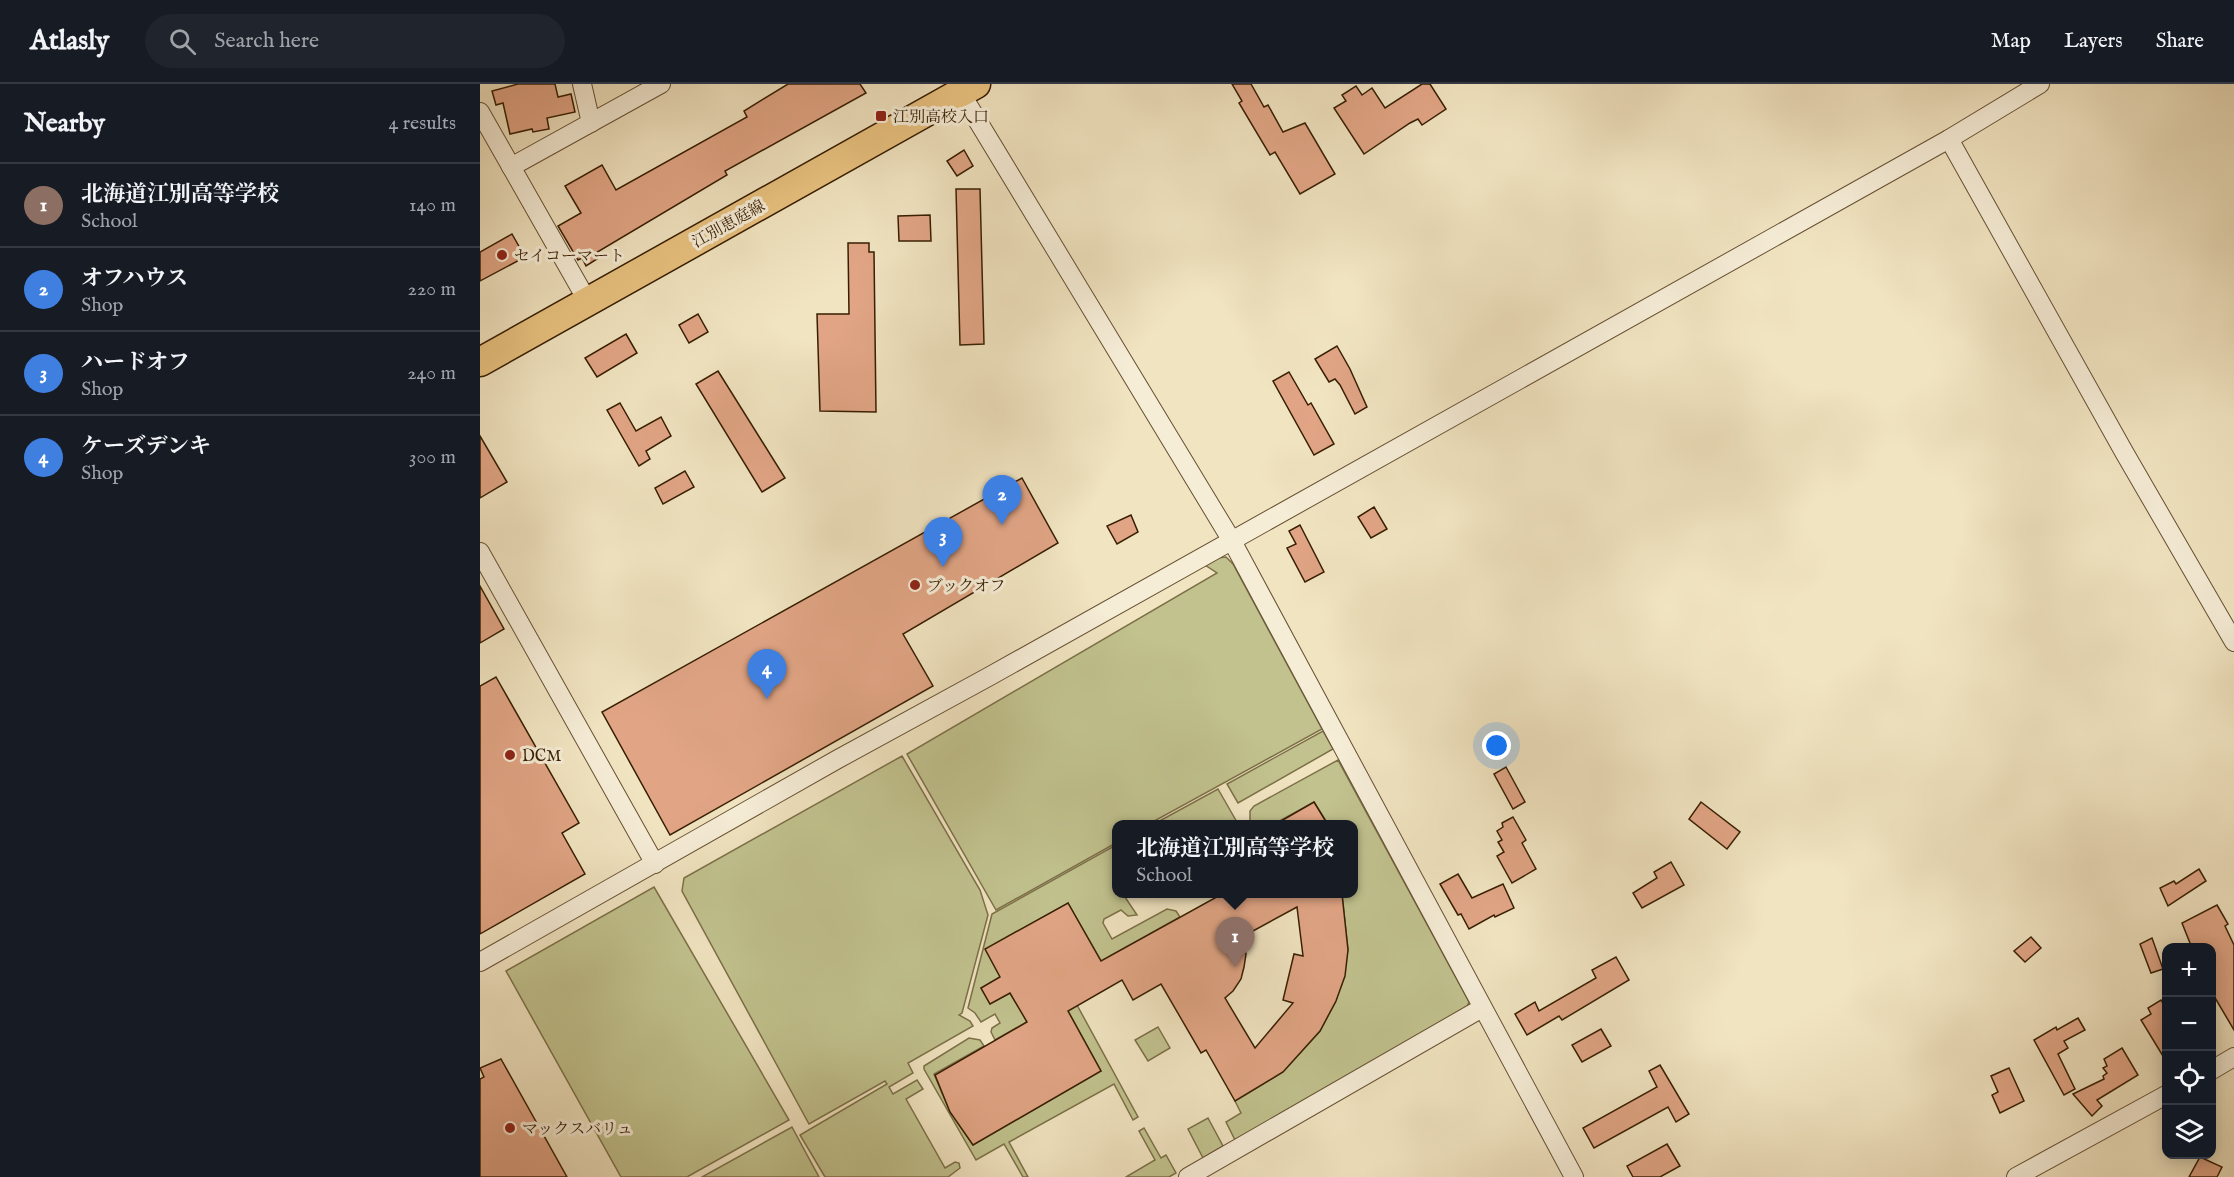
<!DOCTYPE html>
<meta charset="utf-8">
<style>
body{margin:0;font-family:"IM FELL English","Noto Serif JP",serif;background:#20242c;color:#f1f3f6}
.controls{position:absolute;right:18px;bottom:18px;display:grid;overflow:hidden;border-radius:12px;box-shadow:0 3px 15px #0003}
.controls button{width:54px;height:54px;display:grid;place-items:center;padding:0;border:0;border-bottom:2px solid #363941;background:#171b24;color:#f1f3f6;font:30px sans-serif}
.you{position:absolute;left:1017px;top:662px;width:21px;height:21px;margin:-15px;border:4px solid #fff;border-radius:50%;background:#1a73e8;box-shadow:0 0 0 9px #1a73e833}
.badge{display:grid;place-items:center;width:39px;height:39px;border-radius:50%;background:#1a73e8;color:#fff;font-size:20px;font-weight:700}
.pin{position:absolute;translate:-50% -50px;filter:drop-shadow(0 2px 3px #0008)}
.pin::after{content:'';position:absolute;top:32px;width:21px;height:18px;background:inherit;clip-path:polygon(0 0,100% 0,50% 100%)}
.popup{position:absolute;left:632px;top:736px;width:246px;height:78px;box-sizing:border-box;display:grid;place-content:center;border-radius:12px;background:#171b24;filter:drop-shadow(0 2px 4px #0005);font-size:20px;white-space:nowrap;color:#9ea1a6}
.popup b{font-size:22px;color:#f1f3f6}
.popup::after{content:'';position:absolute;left:50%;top:100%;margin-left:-12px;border:12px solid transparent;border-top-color:#171b24}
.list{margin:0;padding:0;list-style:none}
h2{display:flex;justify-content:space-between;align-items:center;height:78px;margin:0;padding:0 24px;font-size:26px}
h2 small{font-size:20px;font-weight:400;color:#9ea1a6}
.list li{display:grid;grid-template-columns:39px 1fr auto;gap:18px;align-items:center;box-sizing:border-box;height:84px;padding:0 24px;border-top:2px solid #363941}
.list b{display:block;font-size:22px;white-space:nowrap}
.list p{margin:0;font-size:20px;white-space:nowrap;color:#9ea1a6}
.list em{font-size:20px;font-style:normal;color:#9ea1a6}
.icon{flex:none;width:33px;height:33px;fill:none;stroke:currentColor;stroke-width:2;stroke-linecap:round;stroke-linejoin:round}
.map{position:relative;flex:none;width:1754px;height:1093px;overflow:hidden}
header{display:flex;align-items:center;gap:36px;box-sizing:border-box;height:84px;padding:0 30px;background:#171b24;border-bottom:2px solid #363941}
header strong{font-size:28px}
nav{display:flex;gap:33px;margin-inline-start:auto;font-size:21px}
.search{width:420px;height:54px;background:#20242c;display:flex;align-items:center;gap:15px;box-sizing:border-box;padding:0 21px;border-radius:33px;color:#9ea1a6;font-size:22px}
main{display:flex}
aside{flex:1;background:#171b24}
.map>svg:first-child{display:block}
.green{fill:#c1c28e;stroke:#7c7048;stroke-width:1.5}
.building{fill:#e1a585;stroke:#371e02;stroke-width:1.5;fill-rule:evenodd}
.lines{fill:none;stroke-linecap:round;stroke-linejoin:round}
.minor-casing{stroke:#665032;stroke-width:20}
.primary-casing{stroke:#371e02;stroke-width:31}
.minor{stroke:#f6edd7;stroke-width:18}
.primary{stroke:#e8c280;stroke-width:28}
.poi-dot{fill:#8f2418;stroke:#f6edd7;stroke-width:2}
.labels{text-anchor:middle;stroke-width:6;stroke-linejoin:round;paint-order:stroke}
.poi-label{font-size:16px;fill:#371e02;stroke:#f6edd7;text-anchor:start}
.street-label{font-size:16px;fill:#371e02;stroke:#f6edd7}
</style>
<header>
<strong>Atlasly</strong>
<div class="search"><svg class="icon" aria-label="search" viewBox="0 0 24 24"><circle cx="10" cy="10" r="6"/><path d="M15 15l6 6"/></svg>Search here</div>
<nav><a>Map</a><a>Layers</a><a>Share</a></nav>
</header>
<main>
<aside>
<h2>Nearby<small>4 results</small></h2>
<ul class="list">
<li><span class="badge" style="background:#8d6e63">1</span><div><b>北海道江別高等学校</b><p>School</p></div><em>140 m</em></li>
<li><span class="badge" style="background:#3f7fe0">2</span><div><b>オフハウス</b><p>Shop</p></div><em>220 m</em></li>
<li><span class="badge" style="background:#3f7fe0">3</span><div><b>ハードオフ</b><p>Shop</p></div><em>240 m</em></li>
<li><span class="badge" style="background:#3f7fe0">4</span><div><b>ケーズデンキ</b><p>Shop</p></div><em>300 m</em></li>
</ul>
</aside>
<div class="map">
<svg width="1754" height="1093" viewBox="0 0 1754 1093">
<rect width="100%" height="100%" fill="#f1e4c1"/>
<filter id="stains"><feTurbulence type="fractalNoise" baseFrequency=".00333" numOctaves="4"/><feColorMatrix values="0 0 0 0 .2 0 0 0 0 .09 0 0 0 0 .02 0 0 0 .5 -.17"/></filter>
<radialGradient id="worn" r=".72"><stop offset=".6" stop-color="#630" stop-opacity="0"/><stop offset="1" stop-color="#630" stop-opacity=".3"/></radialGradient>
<!-- green -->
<g class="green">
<polygon points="746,473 753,480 842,645 669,740 636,740 636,759 516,826 427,670 737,489 725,481 736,474"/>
<polygon points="843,647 853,665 758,719 747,700"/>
<polygon points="422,672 500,806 508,831 482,929 479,931 490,937 493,942 428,979 433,989 409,1003 413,1010 437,996 443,1005 426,1015 465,1084 475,1078 479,1079 480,1084 468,1093 345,1093 320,1051 407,1000 405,997 329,1040 202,807 204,794"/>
<polygon points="858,676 989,918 986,925 755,1056 746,1038 761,1029 755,1017 803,988 840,947 856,917 868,866 862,810 873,810 873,740 848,740 834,718 794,740 770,740 770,727 774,722"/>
<polygon points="738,705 758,740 674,740"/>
<polygon points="636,761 636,810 643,810 657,831 648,832 641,826 624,835 623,839 632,855 687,825 696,827 700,833 630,872 623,880 588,819 520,893 501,904 510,920 530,909 538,922 585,916 515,956 511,948 512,944 520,939 515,930 501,938 495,929 488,924 512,830"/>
<polygon points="174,803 309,1036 207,1093 141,1093 26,887"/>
<polygon points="597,921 658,1033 653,1036 634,1000 529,1058 548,1093 543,1093 524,1060 496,1076 444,985 444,982 489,954 500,956 504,962 454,990 470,1028 493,1061 621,987 588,927"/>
<polygon points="678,943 690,964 668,977 655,956"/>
<polygon points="728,1034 743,1062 723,1074 708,1045"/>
<polygon points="312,1043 339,1093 222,1093"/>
<polygon points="664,1044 681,1074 686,1071 696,1089 689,1093 646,1093 675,1076 659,1047"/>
</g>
<!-- building -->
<g class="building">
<polygon points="38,0 75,0 78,13 91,10 95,28 67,34 69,45 53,48 52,45 30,50 23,19 16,21 12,7"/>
<polygon points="308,0 380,0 386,9 245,87 247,91 114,170 117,175 106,182 102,174 98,176 78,142 101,129 85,102 122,81 136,106 267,33 264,27"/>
<polygon points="752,0 771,0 784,23 788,21 803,48 825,39 855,90 820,110 795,68 790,71 759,19 762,17"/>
<polygon points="942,0 950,0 966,25 942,41 938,35 930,39 884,70 854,24 866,17 862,11 876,2 882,11 892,4 905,24"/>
<polygon points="484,66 493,82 477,92 467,77"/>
<polygon points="476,105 500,105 504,260 480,261"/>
<polygon points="450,131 451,157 419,157 418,132"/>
<polygon points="32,150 45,173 0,197 0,168"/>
<polygon points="368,159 389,159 389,168 394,168 396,328 340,327 337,230 369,230"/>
<polygon points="218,230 228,248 209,259 199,241"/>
<polygon points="146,250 157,269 117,293 105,274"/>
<polygon points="857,262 870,285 887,323 875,330 860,301 855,295 849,298 835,275"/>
<polygon points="238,287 305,394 282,408 216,300"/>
<polygon points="809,288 828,321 831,319 854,360 834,371 793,297"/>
<polygon points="140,319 156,347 181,333 191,352 166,367 170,375 159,382 127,326"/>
<polygon points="0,352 27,398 0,414"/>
<polygon points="205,387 214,403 183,420 175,404"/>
<polygon points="542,394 578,459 423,550 453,602 190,751 122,628"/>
<polygon points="894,423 907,445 891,454 878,433"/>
<polygon points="651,431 658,448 637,460 627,442"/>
<polygon points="820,441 844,488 825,498 807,464 816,460 809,447"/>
<polygon points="0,502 24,545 0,559"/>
<polygon points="16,593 99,739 82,749 105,790 0,850 0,602"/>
<polygon points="1026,683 1045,718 1033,725 1014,690"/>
<polygon points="834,718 848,741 794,741"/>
<polygon points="1221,718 1260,748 1247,765 1209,735"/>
<polygon points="1033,733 1046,756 1042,759 1056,785 1032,799 1017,772 1024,768 1018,758 1022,756 1017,747 1023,743 1022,739"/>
<polygon points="1191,778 1204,801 1162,824 1153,809 1177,794 1174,788"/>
<polygon points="1719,785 1726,797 1688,822 1680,804 1694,797 1696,800"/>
<polygon points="978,790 992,814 1023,800 1034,824 1015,833 1014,831 989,845 981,830 978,831 960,800"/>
<path d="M742,810H862L868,866L865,892L856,917L840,947L803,988L755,1017L726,966L721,969L681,900L653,916L642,896L588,927L621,987L493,1061L470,1028L455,991L547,938L530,909L510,920L501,904L520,893L505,865L588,819L621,877ZM817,823L823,872L814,870L803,916L813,919L775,964L745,914L753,907L761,895L764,883L766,870L762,853Z"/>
<polygon points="1737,821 1748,840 1745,842 1754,861 1754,946 1731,907 1731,864 1712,864 1702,839"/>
<polygon points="1551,853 1561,864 1545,878 1534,867"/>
<polygon points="1672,854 1683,885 1671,889 1660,860"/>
<polygon points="1136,873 1149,896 1082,936 1079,932 1047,951 1035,930 1055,918 1059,927 1116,894 1112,886"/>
<polygon points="1681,916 1686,925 1686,977 1661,936 1671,930 1668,924"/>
<polygon points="1598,934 1605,946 1584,957 1588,964 1578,970 1595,1005 1584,1011 1554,956 1576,943 1577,946"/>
<polygon points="1121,945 1131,962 1102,978 1092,961"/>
<polygon points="1642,964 1658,991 1617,1016 1622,1022 1612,1032 1593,1010 1624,995 1623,992 1627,989 1623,984 1627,982 1624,975"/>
<polygon points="21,975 87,1093 0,1093 0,995 4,993 0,984"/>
<polygon points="1180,981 1209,1030 1196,1038 1188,1023 1114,1064 1103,1044 1177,1003 1169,987"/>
<polygon points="1529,984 1544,1017 1520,1029 1512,1011 1518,1008 1511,992"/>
<polygon points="1187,1060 1200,1082 1180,1093 1153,1093 1147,1082"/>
<polygon points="1720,1073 1742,1083 1737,1093 1709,1093"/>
</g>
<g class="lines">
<defs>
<g id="minor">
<polyline points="102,0 111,39"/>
<polyline points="476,1 752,457 1094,1093"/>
<polyline points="0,28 108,218"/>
<polyline points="1469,55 1644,368 1754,558"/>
<polyline points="31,83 181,0"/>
<polyline points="0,468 175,780"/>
<polyline points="0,878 358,675 510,592 1469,55 1560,0"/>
<polyline points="1732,986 1754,973"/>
<polyline points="708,1093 1002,924"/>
<polyline points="1536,1093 1686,1011"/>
</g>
<polyline id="primary" points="0,278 496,0"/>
</defs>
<!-- minor casing -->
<use href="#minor" class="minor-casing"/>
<!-- primary casing -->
<use href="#primary" class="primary-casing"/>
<!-- minor -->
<use href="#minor" class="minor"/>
<!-- primary -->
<use href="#primary" class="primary"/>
</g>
<!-- markers -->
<g class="poi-dot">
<rect x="395" y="26" width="12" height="12" rx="3"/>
<circle cx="22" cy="171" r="6"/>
<circle cx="435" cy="501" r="6"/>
<circle cx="30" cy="671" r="6"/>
<circle cx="30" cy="1044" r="6"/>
</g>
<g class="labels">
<!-- poi labels -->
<g class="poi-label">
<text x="413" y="38">江別高校入口</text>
<text x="34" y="177">セイコーマート</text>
<text x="447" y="507">ブックオフ</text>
<text x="42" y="677">DCM</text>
<text x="42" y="1050">マックスバリュ</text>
</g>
<!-- street labels -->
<g class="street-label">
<text transform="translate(248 139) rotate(-29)" y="6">江別恵庭線</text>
</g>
</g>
<rect width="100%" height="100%" filter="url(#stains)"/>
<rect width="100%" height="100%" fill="url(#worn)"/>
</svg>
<div class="controls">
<button>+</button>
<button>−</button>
<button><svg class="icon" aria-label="locate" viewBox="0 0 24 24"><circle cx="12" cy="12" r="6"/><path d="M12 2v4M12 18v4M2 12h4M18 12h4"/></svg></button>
<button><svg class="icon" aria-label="layers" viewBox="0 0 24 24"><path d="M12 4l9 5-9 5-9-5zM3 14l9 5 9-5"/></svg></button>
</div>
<div class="you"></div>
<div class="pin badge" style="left:755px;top:883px;background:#8d6e63">1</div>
<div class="popup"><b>北海道江別高等学校</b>School</div>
<div class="pin badge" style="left:522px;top:441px;background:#3f7fe0">2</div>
<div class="pin badge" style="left:463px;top:483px;background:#3f7fe0">3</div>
<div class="pin badge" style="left:287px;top:615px;background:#3f7fe0">4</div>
</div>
</main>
